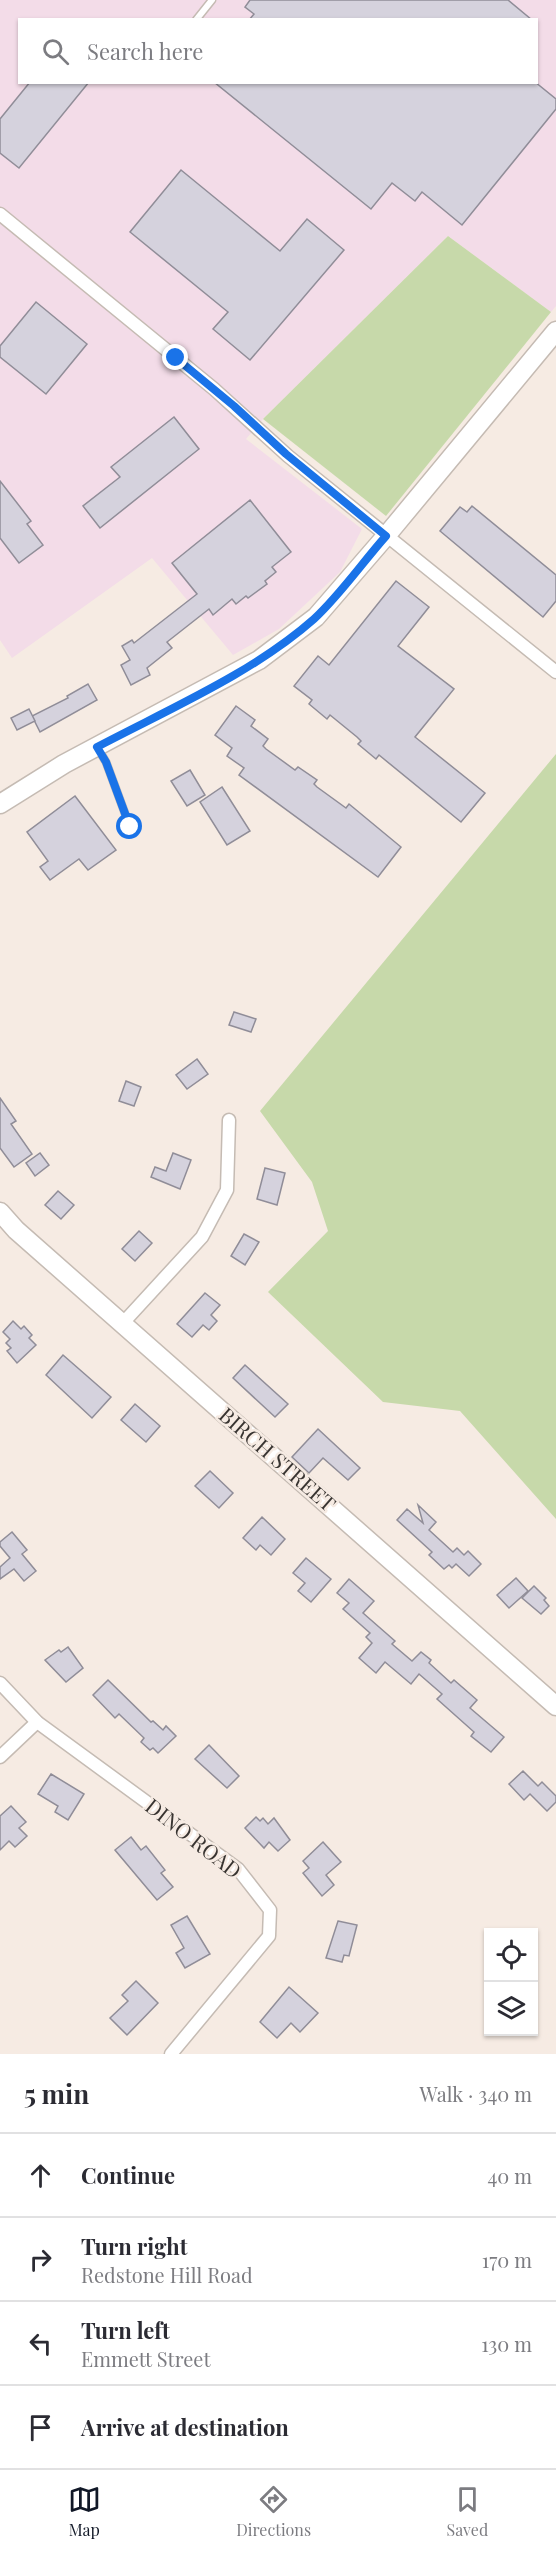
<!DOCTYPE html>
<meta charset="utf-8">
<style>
body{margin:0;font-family:"Playfair Display",serif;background:#f7f7f7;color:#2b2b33}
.controls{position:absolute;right:18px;bottom:18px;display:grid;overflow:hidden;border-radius:0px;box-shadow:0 2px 4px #0004}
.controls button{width:54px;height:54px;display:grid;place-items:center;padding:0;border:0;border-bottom:2px solid #e1e1e2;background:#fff;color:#2b2b33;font:30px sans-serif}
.stop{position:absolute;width:18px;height:18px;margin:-14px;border:4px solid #1a73e8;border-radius:50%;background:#fff}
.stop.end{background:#1a73e8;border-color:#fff;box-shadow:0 2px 6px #0008}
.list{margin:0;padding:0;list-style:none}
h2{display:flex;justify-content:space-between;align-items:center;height:78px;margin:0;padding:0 24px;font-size:26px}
h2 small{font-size:20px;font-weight:400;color:#7c7c81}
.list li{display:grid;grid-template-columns:39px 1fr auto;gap:18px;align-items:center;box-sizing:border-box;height:84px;padding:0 24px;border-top:2px solid #e1e1e2}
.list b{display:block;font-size:22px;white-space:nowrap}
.list p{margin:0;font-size:20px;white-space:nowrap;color:#7c7c81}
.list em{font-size:20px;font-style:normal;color:#7c7c81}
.icon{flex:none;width:33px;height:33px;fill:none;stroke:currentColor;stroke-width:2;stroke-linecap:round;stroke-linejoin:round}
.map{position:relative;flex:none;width:556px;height:2054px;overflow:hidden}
.search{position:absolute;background:#fff;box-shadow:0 2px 4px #0004;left:18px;right:18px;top:18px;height:66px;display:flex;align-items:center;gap:15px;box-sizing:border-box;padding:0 21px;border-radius:0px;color:#7c7c81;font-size:22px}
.sheet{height:414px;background:#fff}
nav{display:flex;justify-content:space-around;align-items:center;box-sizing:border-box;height:84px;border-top:2px solid #e1e1e2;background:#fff;font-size:16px;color:#7c7c81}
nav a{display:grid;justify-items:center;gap:3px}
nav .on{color:#111827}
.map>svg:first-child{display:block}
.industrial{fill:#f3dce8;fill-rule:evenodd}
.green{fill:#c7d9aa}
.building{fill:#d5d2dd;stroke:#908d98;stroke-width:1.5}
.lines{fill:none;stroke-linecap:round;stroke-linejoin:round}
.lane-casing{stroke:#c5bbb3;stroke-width:9}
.street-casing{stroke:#c5bbb3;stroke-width:15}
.secondary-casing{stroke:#c5bbb3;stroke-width:21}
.lane{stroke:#fff;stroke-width:6}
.street{stroke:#fff;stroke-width:12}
.secondary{stroke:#fff;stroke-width:18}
.route{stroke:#1a73e8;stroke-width:8}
.labels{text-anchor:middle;stroke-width:5;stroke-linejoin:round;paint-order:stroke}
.street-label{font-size:21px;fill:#383431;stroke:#f6ebe3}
</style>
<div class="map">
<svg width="556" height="2054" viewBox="0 0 556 2054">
<rect width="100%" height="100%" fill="#f6ebe3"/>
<!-- industrial -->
<path class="industrial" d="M0,0H556V306L551,312L448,236L263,419L246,439L362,529L340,572L279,629L233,655L152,558L12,658L0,640ZM20,20H536V82H20Z"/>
<!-- green -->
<g class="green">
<polygon points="448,236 551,312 386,516 263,419"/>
<polygon points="556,754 556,1519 460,1411 383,1402 268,1292 328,1231 312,1182 260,1111"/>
</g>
<!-- building -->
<g class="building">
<polygon points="250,0 508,0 532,20 249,20 254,14 245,7"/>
<polygon points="30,82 89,82 19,168 0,153 0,119"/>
<polygon points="214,82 535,82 556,99 556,109 462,225 422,192 415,201 392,183 371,209"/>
<polygon points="181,170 280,251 307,219 344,250 250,360 213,329 228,312 130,232"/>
<polygon points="36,302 87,344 46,394 0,357 0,346"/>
<polygon points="174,417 199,449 100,528 83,506 120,477 111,467"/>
<polygon points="0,481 31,521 27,524 43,545 19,563 0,538"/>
<polygon points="250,500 291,552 272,567 276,572 265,581 267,584 248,598 246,596 236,604 232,599 213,615 209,609 167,642 172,648 147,668 150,675 131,685 121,665 130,660 122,646 132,640 134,643 197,594 172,563"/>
<polygon points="472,506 556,575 556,601 543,617 440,531 460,507 467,512"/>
<polygon points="396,581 429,607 398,646 454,689 415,737 485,793 461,822 379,755 376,759 358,744 361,741 357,737 330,715 327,719 309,704 312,700 294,686 318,656 329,665"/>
<polygon points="88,684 97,700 40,732 32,716 68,698 67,696"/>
<polygon points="236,706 255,720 251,726 268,739 263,746 266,749 295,770 298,767 317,780 314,784 317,787 346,808 349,804 401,847 378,877 239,775 244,768 227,756 232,748 215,735"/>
<polygon points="29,709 35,721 17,730 11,718"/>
<polygon points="190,770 205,795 187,806 171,781"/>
<polygon points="222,787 250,831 227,845 200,802"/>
<polygon points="75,796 116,850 88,870 79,859 50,880 40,867 48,861 27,832"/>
<polygon points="234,1012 256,1019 251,1032 229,1025"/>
<polygon points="197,1059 208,1074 187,1089 176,1075"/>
<polygon points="126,1081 141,1087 134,1106 119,1101"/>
<polygon points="0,1098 16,1121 11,1124 32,1154 14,1167 0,1148"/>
<polygon points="40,1153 49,1165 35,1176 26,1163"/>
<polygon points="173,1153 191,1160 180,1189 151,1177 155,1167 166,1171"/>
<polygon points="265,1168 285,1173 277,1205 257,1199"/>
<polygon points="58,1191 74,1205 61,1219 45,1205"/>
<polygon points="139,1231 152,1243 135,1261 122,1249"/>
<polygon points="244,1234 259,1242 245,1265 231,1256"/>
<polygon points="205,1293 220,1305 211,1315 217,1321 209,1330 203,1325 192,1337 177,1324"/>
<polygon points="13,1321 21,1329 24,1326 32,1335 29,1338 36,1345 17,1363 7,1351 11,1348 6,1343 10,1339 3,1332"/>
<polygon points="63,1355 111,1397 92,1418 46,1375"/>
<polygon points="245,1365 288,1404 275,1417 233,1378"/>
<polygon points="135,1404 160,1426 146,1442 121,1420"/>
<polygon points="318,1429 360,1468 348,1480 323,1458 309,1473 292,1457"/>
<polygon points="210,1471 233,1493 219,1508 195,1486"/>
<polygon points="418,1505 436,1522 429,1530 453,1552 457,1548 464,1555 468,1551 481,1564 469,1576 456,1564 452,1568 449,1565 444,1569 429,1555 432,1552 397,1520 407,1509 423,1523"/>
<polygon points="262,1517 285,1539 271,1555 260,1545 256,1550 243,1538"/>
<polygon points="12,1532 27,1550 22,1554 36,1571 24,1581 14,1569 0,1579 0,1567 10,1558 0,1546 0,1542"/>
<polygon points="306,1558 331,1579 311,1602 298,1591 305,1583 293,1573"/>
<polygon points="516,1578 528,1591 509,1608 497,1595"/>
<polygon points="349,1579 374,1601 363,1613 395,1641 392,1644 412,1661 421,1652 431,1660 429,1663 451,1683 454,1680 477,1700 470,1708 504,1737 491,1752 471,1736 474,1732 437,1699 442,1694 419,1674 411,1684 385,1662 376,1673 359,1658 372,1643 366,1637 370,1633 343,1609 349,1603 337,1593"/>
<polygon points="534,1586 546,1598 544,1600 549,1606 541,1614 522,1598"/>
<polygon points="68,1647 83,1668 66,1682 45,1660 59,1650 61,1652"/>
<polygon points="108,1680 151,1722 153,1721 163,1730 166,1726 176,1736 158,1753 153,1748 150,1750 141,1742 144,1738 119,1714 115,1718 93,1695"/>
<polygon points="209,1745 239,1776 227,1788 195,1759"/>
<polygon points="523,1771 538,1786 542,1782 556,1796 556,1802 547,1811 530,1794 524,1800 509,1784"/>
<polygon points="51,1774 84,1794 68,1820 55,1812 58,1806 38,1794"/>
<polygon points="11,1806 26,1822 19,1828 27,1836 15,1847 9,1841 0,1850 0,1816"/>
<polygon points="256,1817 260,1821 263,1818 268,1824 274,1818 290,1840 278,1851 269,1842 264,1848 245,1828"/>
<polygon points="131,1837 141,1850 146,1846 165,1870 161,1873 173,1887 157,1900 115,1850"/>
<polygon points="323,1842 341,1862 326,1875 334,1885 322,1896 303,1873 309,1868 303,1861"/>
<polygon points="187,1916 210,1954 185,1968 176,1953 184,1948 171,1925"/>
<polygon points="338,1921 357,1925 349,1956 344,1955 342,1962 326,1958"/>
<polygon points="136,1981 158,2003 127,2035 110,2018 128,2001 122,1995"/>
<polygon points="289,1987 318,2013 300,2032 291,2023 277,2038 260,2022"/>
</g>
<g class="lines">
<defs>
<g id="lane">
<polyline points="196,20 212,0"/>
<polyline points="97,747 106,762 130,827"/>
</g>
<g id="street">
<polyline points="0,214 214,389 288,456 556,672"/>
<polyline points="123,1323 202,1237 227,1190 229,1120"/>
<polyline points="0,1683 37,1722 238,1869 270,1910 269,1936 171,2054"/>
<polyline points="0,1757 37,1722"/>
</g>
<g id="secondary">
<polyline points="0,804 64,764 259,660 316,617 386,536 556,331"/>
<polyline points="0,1212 16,1230 556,1706"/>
</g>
</defs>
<!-- lane casing -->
<use href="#lane" class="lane-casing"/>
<!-- street casing -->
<use href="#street" class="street-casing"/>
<!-- secondary casing -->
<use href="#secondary" class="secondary-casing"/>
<!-- lane -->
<use href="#lane" class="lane"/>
<!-- street -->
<use href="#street" class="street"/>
<!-- secondary -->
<use href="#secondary" class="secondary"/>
</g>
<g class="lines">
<!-- route -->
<path class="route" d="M130,827L106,762L97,747C169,709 253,673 314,619C340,595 362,563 386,536L286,454L234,406L176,358"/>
</g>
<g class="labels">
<!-- street labels -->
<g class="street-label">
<text transform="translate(277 1460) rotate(41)" y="7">BIRCH STREET</text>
<text transform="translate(193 1839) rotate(38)" y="7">DINO ROAD</text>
</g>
</g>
</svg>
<div class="controls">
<button><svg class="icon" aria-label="locate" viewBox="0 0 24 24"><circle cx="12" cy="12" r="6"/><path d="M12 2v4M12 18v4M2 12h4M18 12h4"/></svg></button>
<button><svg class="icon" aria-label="layers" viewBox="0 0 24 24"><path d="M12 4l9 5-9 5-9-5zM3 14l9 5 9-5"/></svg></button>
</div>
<div class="stop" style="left:130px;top:827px"></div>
<div class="stop end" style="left:176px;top:358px"></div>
<div class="search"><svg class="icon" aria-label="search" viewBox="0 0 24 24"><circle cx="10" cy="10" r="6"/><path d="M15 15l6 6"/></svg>Search here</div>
</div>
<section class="sheet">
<h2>5 min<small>Walk · 340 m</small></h2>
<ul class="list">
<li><svg class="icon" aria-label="ahead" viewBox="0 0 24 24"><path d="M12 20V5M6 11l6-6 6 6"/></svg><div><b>Continue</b></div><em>40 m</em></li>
<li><svg class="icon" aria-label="right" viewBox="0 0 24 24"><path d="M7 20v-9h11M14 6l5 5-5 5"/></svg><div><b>Turn right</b><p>Redstone Hill Road</p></div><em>170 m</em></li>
<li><svg class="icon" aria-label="left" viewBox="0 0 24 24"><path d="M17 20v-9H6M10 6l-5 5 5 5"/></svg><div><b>Turn left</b><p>Emmett Street</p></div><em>130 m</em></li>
<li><svg class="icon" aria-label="arrive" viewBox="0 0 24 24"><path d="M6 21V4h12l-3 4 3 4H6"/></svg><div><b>Arrive at destination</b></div></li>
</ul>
</section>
<nav>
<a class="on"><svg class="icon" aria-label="map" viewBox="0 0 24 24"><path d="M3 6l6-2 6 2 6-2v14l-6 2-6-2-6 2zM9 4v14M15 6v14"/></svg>Map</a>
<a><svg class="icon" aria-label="directions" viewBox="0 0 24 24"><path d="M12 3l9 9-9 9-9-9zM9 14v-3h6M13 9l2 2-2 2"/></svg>Directions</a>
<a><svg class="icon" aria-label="saved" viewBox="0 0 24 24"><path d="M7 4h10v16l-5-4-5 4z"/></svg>Saved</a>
</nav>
